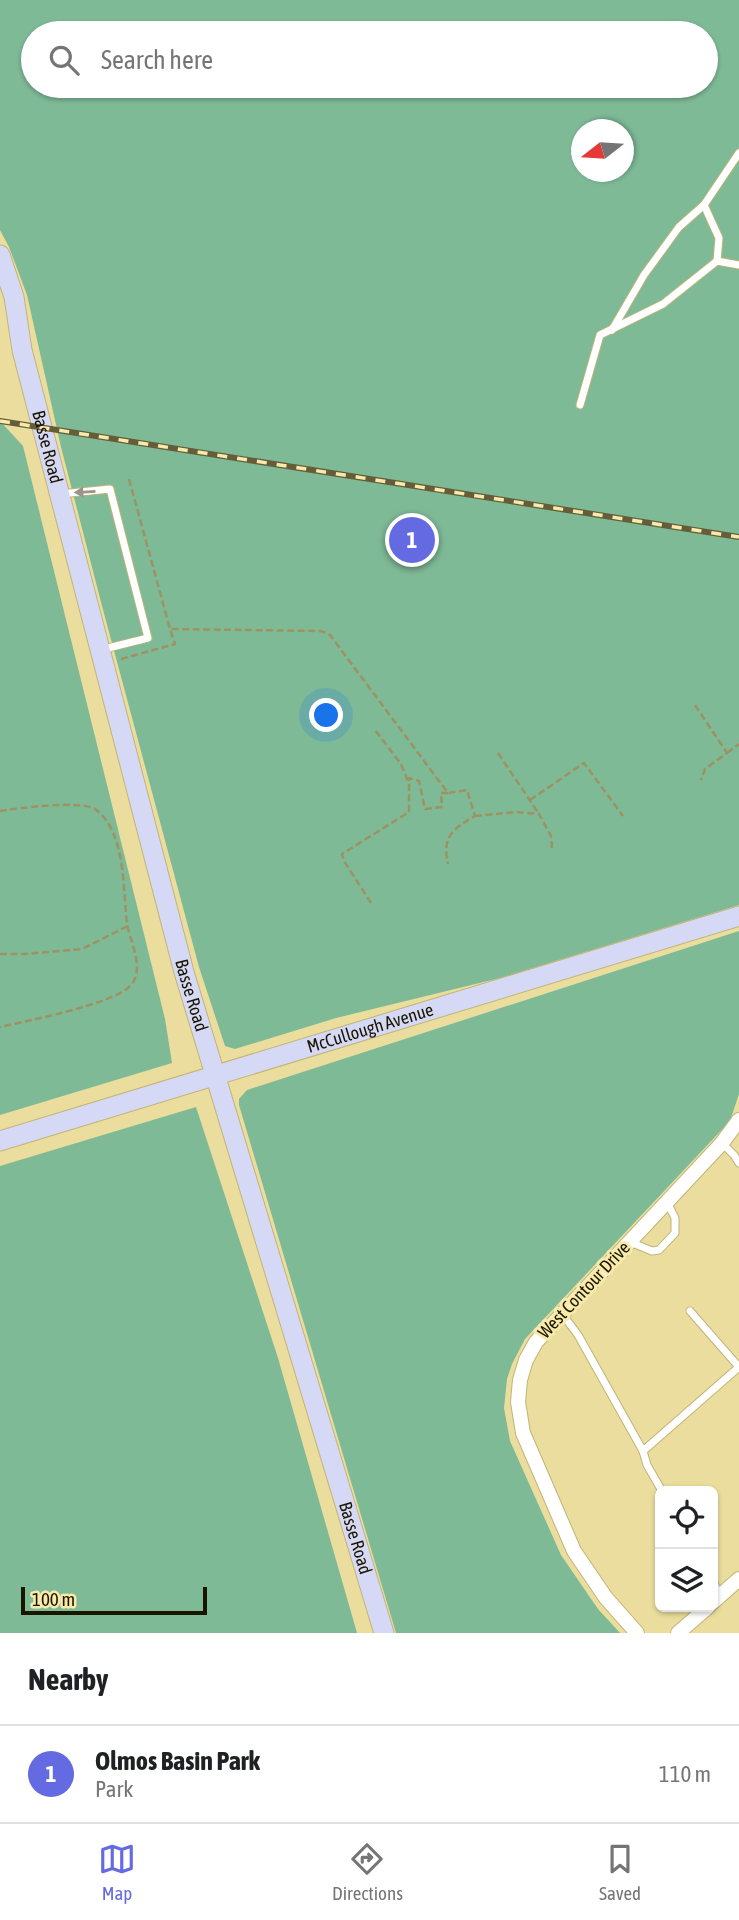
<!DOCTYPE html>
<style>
body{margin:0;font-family:"Asap Condensed",sans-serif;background:#f2f2f2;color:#202124}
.controls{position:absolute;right:21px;bottom:21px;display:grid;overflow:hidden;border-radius:10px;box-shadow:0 2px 5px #0004}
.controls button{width:63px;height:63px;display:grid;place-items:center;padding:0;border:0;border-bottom:2px solid #e0e0e0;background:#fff;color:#202124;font:35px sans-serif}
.compass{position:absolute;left:571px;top:119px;width:63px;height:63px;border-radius:50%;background:#fff;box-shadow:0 2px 5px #0004;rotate:253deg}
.scale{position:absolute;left:21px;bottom:18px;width:186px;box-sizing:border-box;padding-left:7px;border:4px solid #1a1500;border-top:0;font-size:19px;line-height:24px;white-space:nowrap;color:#1a1500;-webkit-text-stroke:5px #f8eaaa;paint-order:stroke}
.you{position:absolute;left:327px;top:716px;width:24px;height:24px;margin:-18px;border:5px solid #fff;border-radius:50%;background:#1a73e8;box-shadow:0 0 0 10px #1a73e833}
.badge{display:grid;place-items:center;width:46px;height:46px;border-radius:50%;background:#646ae2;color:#fff;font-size:23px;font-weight:700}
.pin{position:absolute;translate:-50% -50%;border:4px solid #fff;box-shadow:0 2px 7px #0006}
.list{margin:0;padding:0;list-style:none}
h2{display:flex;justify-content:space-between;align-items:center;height:91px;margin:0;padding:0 28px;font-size:30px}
h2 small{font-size:23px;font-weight:400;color:#757577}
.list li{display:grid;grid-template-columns:46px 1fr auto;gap:21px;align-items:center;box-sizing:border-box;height:98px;padding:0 28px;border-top:2px solid #e0e0e0}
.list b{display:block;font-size:26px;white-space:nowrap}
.list p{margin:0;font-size:23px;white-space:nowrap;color:#757577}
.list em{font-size:23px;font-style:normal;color:#757577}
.icon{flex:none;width:38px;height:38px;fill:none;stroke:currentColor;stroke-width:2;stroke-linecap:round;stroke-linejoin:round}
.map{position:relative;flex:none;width:739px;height:1633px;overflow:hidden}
.search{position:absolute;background:#fff;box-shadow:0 2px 5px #0004;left:21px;right:21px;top:21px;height:77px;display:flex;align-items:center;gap:18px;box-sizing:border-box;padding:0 24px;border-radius:38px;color:#757577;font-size:26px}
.sheet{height:189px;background:#fff}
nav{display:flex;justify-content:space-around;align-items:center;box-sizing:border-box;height:98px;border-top:2px solid #e0e0e0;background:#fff;font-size:19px;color:#757577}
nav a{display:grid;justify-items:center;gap:4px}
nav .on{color:#646ae2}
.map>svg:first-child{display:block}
.green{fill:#7fba97;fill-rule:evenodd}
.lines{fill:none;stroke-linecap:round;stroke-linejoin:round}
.service-casing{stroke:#c1b476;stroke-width:9}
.minor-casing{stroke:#c1b476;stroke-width:16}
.secondary-casing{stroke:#c1b476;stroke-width:21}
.path{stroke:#9c9262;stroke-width:2.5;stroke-dasharray:7 3.5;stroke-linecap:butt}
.service{stroke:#fff;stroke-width:7}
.minor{stroke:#fff;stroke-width:14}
.secondary{stroke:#d6d9f5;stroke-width:19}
.rail-casing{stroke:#655d39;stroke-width:6}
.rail{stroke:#f8eaaa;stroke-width:3.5;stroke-dasharray:10;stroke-linecap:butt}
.oneway{fill:#98968c}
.labels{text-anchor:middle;stroke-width:6;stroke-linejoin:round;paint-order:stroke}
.street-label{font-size:18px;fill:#1a1500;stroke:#f8eaaa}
</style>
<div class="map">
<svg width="739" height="1633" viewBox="0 0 739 1633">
<rect width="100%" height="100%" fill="#eadd9d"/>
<!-- green -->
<g class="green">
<path d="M0,0H739V905L500,978L336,1018L235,1049L225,1046L199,967L102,606L61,447L27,295L9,247L0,230ZM33,33H706V86H33ZM582,130H624V172H582Z"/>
<polygon points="0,421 23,446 165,1019 172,1063 0,1115"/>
<polygon points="739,931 739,1094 730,1121 525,1339 512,1364 507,1379 504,1408 510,1441 561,1555 598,1609 620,1633 396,1633 239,1105 239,1099 247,1090"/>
<polygon points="196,1107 278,1358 357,1633 0,1633 0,1166"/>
</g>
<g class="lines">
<defs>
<g id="service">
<polyline points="717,261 719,238 704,205 739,153"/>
<polyline points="612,330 644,275 679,227 704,205"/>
<polyline points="580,405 600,335 663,304 717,261 739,265"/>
<polyline points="60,494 110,489 148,638 100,650"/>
<polyline points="722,1143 734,1155 739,1163"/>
<polyline points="630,1242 652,1251 659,1250 675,1233 675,1218 667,1202"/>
<polyline points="690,1311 739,1367"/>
<polyline points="563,1315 578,1335 643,1451 739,1367"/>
<polyline points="643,1451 647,1465 662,1491"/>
<polyline points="713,1582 720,1595"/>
</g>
<g id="minor">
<polyline points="713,1602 739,1579"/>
<polyline points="637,1633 606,1598 574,1551 523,1433 518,1402 520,1380 526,1360 536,1342 722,1143 739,1120"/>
<polyline points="678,1633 708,1607"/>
</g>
<g id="secondary">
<path id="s1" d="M0,255L14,297L22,350L184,972L384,1633"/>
<path id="s2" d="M0,1141L739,916"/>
</g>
</defs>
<!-- service casing -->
<use href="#service" class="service-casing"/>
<!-- minor casing -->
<use href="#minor" class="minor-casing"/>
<!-- secondary casing -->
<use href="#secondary" class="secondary-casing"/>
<!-- path -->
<g class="path">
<polyline points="129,479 170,629"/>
<path d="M121,659L175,644L170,629L321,631L330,635L448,793L467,790L475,816C452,829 442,837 448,864"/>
<polyline points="695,705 727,753 705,769 701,780"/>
<polyline points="498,753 539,814"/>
<polyline points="727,753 739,744"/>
<polyline points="409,781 409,778 419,781 425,809 442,807 441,793 448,793"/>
<polyline points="530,800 584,763 623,816"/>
<path d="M0,811C19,808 81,800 95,809C126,831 123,890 127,924C130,941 145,969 131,985C115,1004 26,1021 0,1027"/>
<polyline points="475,816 516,812 539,814 551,836 552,848"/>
<polyline points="371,903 344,861 342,854 409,812 409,784 401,764 375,730"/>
<polyline points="0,954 25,954 82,949 128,926"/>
</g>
<!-- service -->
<use href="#service" class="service"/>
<!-- minor -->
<use href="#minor" class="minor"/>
<!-- secondary -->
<use href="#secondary" class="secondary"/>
<defs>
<polyline id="rail" points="0,421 739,537"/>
</defs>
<!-- rail casing -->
<use href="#rail" class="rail-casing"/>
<!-- rail -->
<use href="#rail" class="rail"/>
</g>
<!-- one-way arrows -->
<defs><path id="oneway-solid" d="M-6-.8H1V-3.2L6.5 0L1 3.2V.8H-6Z" transform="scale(1.75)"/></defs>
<use class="oneway" href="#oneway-solid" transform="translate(85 492) rotate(177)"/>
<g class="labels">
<!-- street labels -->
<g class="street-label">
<text dy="6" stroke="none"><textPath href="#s1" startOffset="198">Basse Road</textPath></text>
<text dy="6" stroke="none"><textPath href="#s1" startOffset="765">Basse Road</textPath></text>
<text dy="6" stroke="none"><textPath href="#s2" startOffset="387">McCullough Avenue</textPath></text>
<text transform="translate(584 1290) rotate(-47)" y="6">West Contour Drive</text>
<text dy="6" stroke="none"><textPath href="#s1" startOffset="1332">Basse Road</textPath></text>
</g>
</g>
</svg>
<div class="controls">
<button><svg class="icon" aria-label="locate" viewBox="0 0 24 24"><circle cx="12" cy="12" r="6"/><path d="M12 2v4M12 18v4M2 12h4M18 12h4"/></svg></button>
<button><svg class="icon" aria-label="layers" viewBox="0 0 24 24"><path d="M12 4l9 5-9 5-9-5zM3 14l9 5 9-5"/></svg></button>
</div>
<svg class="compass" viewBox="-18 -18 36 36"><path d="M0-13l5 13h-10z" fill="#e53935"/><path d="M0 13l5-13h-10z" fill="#757577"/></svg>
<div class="scale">100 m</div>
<div class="you"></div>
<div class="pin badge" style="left:412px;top:540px">1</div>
<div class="search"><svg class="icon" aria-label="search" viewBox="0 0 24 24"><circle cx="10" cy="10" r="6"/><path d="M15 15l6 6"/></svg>Search here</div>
</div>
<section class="sheet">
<h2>Nearby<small></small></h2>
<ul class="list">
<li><span class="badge">1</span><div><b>Olmos Basin Park</b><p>Park</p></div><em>110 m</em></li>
</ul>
</section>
<nav>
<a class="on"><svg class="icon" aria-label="map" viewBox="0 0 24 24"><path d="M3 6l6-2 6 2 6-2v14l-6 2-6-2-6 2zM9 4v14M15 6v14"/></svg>Map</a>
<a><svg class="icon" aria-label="directions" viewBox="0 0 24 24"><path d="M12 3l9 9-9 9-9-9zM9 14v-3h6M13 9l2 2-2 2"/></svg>Directions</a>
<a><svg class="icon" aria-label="saved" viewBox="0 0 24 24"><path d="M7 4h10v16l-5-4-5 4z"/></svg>Saved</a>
</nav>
